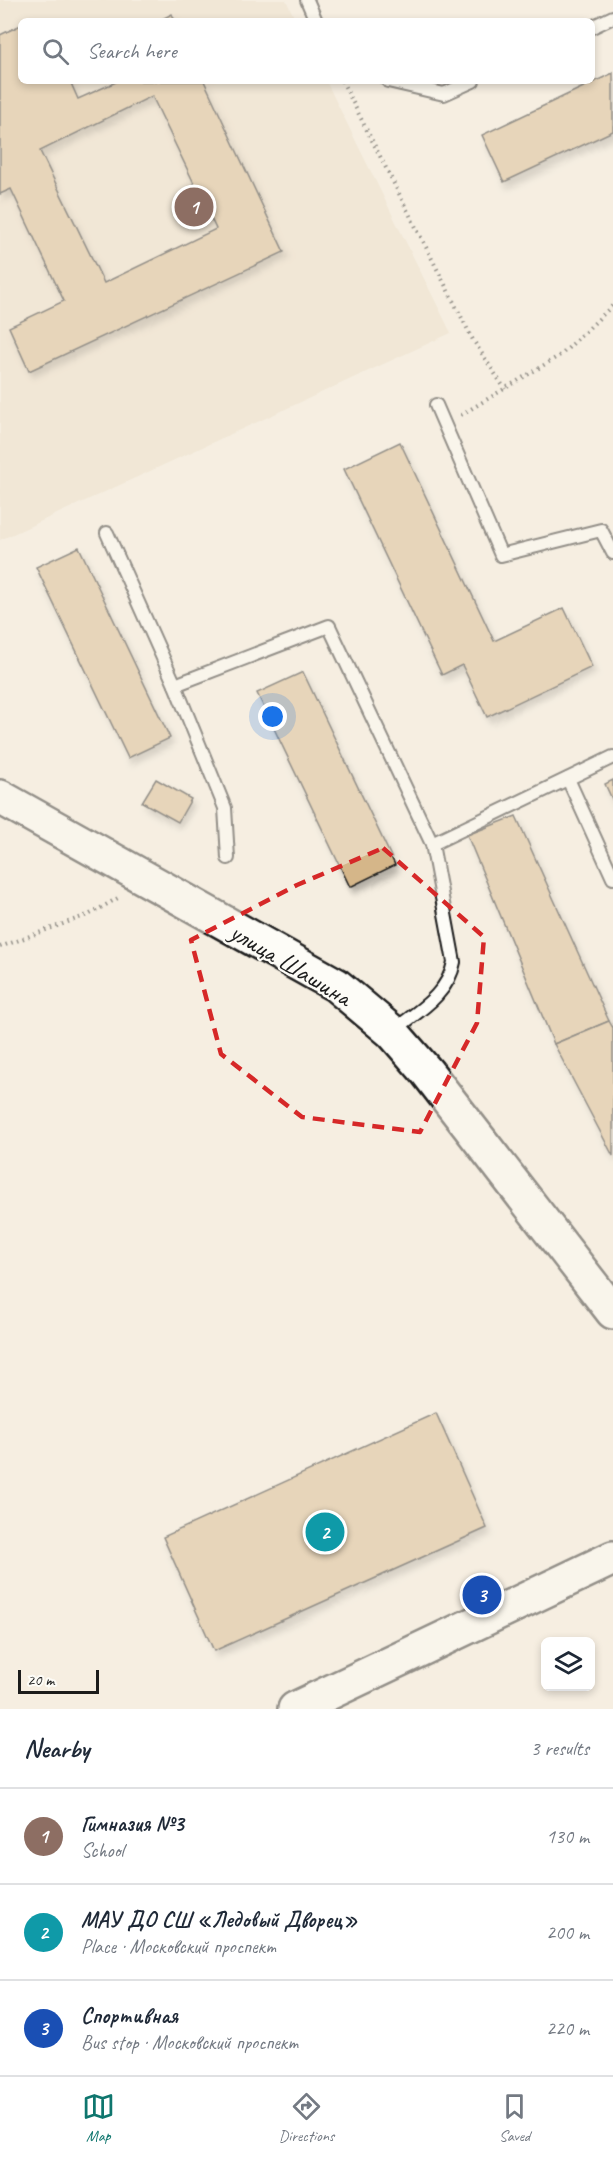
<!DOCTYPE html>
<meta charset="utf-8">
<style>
body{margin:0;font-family:Caveat,sans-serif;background:#f2f2f3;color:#1f2937}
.controls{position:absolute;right:18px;bottom:18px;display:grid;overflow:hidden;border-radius:9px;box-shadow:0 3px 9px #0003}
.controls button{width:54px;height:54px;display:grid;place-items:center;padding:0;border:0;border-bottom:2px solid #e0e1e3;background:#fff;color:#1f2937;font:30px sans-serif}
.scale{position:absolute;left:18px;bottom:15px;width:81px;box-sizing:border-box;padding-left:6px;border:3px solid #1c1c1c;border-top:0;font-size:16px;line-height:21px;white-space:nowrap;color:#1c1c1c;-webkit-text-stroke:4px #fdfcf7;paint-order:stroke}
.you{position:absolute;left:273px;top:717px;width:21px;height:21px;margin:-15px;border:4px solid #fff;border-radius:50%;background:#1a73e8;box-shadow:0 0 0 9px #1a73e833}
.badge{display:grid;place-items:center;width:39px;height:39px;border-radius:50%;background:#0f766e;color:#fff;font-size:20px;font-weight:700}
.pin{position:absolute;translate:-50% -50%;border:3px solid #fff;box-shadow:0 2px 6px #0006}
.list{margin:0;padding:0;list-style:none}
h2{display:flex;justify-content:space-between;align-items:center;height:78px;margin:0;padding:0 24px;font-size:26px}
h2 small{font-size:20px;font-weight:400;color:#747a83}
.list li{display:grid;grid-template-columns:39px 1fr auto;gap:18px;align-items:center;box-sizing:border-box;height:96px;padding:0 24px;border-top:2px solid #e0e1e3}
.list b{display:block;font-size:22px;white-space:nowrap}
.list p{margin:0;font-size:20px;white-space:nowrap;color:#747a83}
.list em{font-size:20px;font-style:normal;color:#747a83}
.icon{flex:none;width:33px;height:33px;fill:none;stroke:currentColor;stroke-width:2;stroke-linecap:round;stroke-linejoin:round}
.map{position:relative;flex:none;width:613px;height:1709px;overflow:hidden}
.search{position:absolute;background:#fff;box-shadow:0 3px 9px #0003;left:18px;right:18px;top:18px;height:66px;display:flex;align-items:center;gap:15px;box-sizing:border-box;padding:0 21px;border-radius:9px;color:#747a83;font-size:22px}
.sheet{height:366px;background:#fff}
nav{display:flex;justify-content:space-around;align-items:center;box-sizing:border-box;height:84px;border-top:2px solid #e0e1e3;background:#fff;font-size:16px;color:#747a83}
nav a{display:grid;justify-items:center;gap:3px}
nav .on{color:#0f766e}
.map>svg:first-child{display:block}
.built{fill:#ebddc7}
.building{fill:#d5b689;stroke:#1c1c1c;stroke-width:1.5;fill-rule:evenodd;filter:url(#shadow)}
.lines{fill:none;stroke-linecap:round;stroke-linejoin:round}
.lane-casing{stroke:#1c1c1c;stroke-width:16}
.secondary-casing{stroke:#1c1c1c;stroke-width:38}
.path{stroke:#1c1c1c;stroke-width:4;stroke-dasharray:1.5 4.5;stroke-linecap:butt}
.lane{stroke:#fdfcf7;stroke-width:12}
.secondary{stroke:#fdfcf7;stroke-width:33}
.marked{fill:none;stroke:#d62828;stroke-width:4.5;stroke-dasharray:12 8;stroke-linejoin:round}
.labels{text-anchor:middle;stroke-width:4.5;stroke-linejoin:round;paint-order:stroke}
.street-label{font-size:26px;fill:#1c1c1c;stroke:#fdfcf7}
</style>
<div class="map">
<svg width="613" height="1709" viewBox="0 0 613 1709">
<defs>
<filter id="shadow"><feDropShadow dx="3.5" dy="6" stdDeviation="3" flood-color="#0004"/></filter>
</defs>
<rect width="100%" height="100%" fill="#f5eee1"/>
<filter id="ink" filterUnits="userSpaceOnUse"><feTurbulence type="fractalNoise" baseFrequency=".0167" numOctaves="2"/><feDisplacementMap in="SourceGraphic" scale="12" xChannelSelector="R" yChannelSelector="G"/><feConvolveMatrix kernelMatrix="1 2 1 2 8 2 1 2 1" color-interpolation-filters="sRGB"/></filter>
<g filter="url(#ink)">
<!-- built -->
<polygon class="built" points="0,0 286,0 296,21 21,21 21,81 326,81 451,333 0,540"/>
<!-- building -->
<g class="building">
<polygon points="172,14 175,21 158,21"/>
<path d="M21,25V81H70L78,99L118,81H204L284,252L29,371L9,327L64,301L11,189L0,194V35ZM152,96L216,229L104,283L40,151Z"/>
<polygon points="613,73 613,131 504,182 482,135"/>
<polygon points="400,442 494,641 564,608 592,667 487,717 462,665 442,675 344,469"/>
<polygon points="79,547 170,738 128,758 36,567"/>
<polygon points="303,672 395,865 350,887 257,693"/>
<polygon points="156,779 191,799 178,822 142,802"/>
<polygon points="613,780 613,801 605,784"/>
<polygon points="516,816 609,1021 554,1044 467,835"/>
<polygon points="609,1021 613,1028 613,1156 554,1044"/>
<polygon points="436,1413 487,1528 214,1651 163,1537"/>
</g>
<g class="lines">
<defs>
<g id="lane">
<polyline points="307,0 316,21"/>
<polyline points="592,27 613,17"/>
<polyline points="388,81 444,94 473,81"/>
<polyline points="436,405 501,555 601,530 613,553"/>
<polyline points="107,533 175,685 225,808 228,858"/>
<path d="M175,685L329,626L432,844L454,962C448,995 418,1011 393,1031"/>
<polyline points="568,779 613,878"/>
<polyline points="432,844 613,757"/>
</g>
<g id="secondary">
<polyline points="0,797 336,985 392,1032 427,1072 613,1312"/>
<polyline points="295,1709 613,1558"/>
</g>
</defs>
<!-- lane casing -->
<use href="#lane" class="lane-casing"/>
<!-- secondary casing -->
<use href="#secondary" class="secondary-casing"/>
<!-- path -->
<g class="path">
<polyline points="342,81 473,340 505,389"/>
<polyline points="461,415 562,354 613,305"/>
<polyline points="0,947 90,914 118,898"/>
</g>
<!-- lane -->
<use href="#lane" class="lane"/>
<!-- secondary -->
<use href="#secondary" class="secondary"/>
</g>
</g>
<!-- marked area -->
<path d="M0 0H613V1709H0ZM383,848L484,937L477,1023L420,1132L302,1117L221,1054L191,940L297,885Z" fill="#f5eee1" fill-opacity=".55" fill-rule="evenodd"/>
<path class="marked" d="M383,848L484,937L477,1023L420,1132L302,1117L221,1054L191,940L297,885Z"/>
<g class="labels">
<!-- street labels -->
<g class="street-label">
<text transform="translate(291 964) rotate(31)" y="9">улица Шашина</text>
</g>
</g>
</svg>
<div class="controls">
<button><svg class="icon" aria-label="layers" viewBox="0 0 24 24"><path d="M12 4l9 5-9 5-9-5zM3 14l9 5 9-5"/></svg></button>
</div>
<div class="scale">20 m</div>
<div class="you"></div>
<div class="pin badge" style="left:194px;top:207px;background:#8d6e63">1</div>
<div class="pin badge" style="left:325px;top:1532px;background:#0f9aa8">2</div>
<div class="pin badge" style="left:482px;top:1595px;background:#1a4fb4">3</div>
<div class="search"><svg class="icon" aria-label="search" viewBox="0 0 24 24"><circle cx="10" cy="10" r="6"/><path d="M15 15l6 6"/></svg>Search here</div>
</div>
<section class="sheet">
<h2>Nearby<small>3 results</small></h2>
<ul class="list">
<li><span class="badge" style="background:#8d6e63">1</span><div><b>Гимназия №3</b><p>School</p></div><em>130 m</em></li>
<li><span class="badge" style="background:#0f9aa8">2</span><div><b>МАУ ДО СШ «Ледовый Дворец»</b><p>Place · Московский проспект</p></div><em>200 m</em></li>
<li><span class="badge" style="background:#1a4fb4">3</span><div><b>Спортивная</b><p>Bus stop · Московский проспект</p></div><em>220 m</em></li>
</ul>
</section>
<nav>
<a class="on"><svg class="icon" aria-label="map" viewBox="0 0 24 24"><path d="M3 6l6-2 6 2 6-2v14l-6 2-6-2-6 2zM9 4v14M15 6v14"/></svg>Map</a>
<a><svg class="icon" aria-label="directions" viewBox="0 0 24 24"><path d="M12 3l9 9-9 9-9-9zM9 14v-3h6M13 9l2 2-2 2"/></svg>Directions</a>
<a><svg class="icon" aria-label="saved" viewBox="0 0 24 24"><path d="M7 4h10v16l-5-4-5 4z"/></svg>Saved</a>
</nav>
